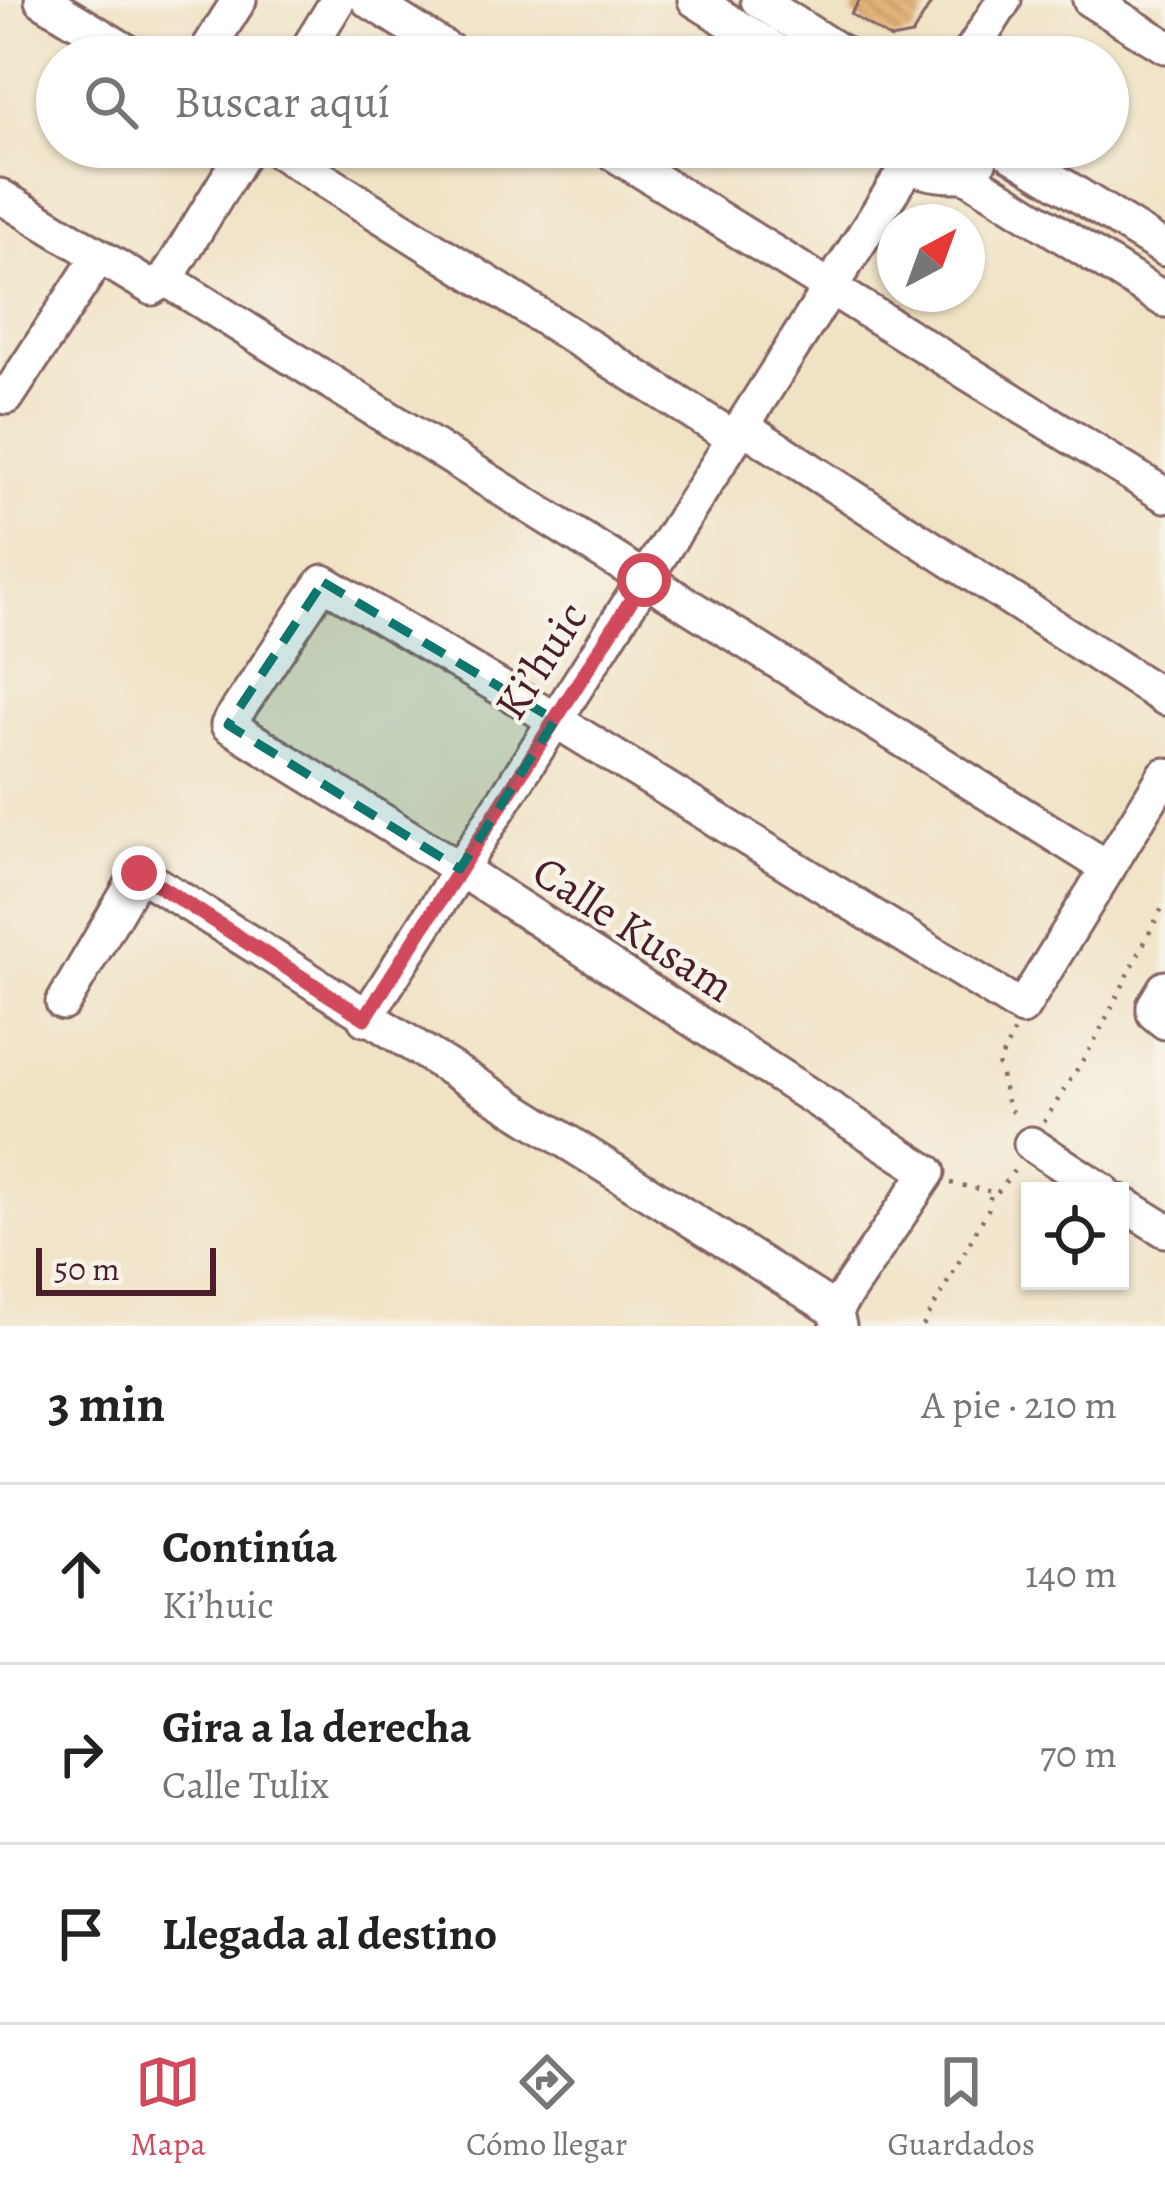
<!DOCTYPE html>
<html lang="es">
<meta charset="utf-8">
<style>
body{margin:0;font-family:Alegreya,serif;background:#f6f6f6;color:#222}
.controls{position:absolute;right:36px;bottom:36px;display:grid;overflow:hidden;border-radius:0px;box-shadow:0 3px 9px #0004}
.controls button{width:108px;height:108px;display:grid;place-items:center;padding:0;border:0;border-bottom:3px solid #e0e0e0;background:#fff;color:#222;font:60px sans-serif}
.compass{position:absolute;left:877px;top:204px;width:108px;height:108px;border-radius:50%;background:#fff;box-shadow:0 3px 9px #0004;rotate:41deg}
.scale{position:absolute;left:36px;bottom:30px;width:180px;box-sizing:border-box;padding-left:12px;border:6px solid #4a1f2b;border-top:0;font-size:33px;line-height:42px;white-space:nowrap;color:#4a1f2b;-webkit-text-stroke:9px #f7f3e8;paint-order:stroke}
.stop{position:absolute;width:36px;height:36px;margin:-27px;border:9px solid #d1495b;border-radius:50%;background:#fff}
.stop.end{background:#d1495b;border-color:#fff;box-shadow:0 3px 12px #0008}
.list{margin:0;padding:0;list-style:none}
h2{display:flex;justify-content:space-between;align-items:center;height:156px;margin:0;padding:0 48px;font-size:51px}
h2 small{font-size:39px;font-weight:400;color:#767676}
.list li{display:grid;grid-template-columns:78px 1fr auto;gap:36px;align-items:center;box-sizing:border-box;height:180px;padding:0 48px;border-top:3px solid #e0e0e0}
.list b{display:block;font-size:45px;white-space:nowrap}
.list p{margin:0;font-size:39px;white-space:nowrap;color:#767676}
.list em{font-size:39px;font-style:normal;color:#767676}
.icon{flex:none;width:66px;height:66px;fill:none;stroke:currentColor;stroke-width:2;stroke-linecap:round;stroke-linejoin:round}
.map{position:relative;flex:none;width:1165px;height:1326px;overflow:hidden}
.search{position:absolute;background:#fff;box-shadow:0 3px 9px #0004;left:36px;right:36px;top:36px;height:132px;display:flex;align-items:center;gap:30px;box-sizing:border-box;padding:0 42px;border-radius:66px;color:#767676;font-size:45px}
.sheet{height:696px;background:#fff}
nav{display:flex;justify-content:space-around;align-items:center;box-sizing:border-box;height:168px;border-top:3px solid #e0e0e0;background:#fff;font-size:33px;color:#767676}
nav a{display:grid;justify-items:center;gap:6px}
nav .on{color:#d1495b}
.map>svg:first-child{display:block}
.building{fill:url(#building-back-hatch)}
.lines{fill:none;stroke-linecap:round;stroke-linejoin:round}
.minor-casing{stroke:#846361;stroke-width:39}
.path{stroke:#846361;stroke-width:4.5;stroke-dasharray:3 9;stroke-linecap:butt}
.minor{stroke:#fff;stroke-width:33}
.route{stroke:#d1495b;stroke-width:15}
.marked{fill:#0f766e;fill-opacity:0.2;stroke:#0f766e;stroke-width:9;stroke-dasharray:24 15;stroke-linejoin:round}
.labels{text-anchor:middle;stroke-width:9;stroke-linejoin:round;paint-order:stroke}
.street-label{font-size:45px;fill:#4a1f2b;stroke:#f7f3e8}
</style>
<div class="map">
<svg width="1165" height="1326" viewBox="0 0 1165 1326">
<defs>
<pattern id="building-back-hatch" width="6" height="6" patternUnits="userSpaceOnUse" patternTransform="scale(3)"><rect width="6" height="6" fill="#e4b37a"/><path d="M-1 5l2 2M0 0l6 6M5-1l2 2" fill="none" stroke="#bb9164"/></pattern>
</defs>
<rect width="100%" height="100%" fill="#f7f3e8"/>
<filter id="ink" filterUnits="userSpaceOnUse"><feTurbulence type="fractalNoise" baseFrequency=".00833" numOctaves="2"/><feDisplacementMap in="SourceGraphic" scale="24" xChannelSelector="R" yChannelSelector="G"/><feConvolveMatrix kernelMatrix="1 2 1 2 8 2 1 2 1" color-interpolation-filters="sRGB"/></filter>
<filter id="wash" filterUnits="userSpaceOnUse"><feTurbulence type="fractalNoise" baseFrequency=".004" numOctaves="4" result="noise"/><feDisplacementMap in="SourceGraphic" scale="48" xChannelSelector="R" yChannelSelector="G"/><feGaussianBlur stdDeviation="2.7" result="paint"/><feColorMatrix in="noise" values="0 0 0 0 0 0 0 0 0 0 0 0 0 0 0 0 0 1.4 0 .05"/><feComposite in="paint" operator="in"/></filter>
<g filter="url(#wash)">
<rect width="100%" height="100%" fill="#f0e2c4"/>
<g id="blocks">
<!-- building -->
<polygon class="building" points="860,0 933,0 912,35 891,39 851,14"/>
</g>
</g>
<g filter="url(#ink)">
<use href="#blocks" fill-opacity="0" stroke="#846361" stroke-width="3"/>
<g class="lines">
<defs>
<g id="minor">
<polyline points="42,0 136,57"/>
<polyline points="368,0 459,57"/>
<polyline points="695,0 786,57"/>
<polyline points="758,0 848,57"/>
<polyline points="1090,0 1165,46"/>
<polyline points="203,57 239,0"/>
<polyline points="303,57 338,0"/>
<polyline points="968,57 1004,0"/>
<polyline points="272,147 734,438"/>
<polyline points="603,147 1165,495"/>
<path d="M884,147C907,171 933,176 966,175L980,160"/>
<polyline points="1001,147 1165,249"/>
<polyline points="966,175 1165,300"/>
<polyline points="0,196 152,288 166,279 247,147"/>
<polyline points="166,279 1108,868"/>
<polyline points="0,393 7,397 98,258"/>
<polyline points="742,426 1165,698"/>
<polyline points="1165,988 1154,1006 1154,1013 1165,1022"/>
<polyline points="63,1003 139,873 835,1310"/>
<polyline points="365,1019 907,167"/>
<polyline points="1031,1144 1103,1191"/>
<polyline points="1120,1202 1165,1230"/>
<polyline points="839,1326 835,1310 928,1172 460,869 228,725 323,582 555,720 1022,1008 1165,775"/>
</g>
</defs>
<!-- minor casing -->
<use href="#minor" class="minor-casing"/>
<!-- path -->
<g class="path">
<polyline points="1014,1032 998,1064 1009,1109 1019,1118"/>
<polyline points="1044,1122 1093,1044 1165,902"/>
<polyline points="951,1183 997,1193 1016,1168"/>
<polyline points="923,1326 988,1210 991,1193"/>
</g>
<!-- minor -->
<use href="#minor" class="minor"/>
</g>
</g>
<g class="lines" filter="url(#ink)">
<!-- route -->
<polyline class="route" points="139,873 365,1018 644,580"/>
</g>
<!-- marked area -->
<path class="marked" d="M323,582L555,720L460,869L228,725Z"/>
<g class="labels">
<!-- street labels -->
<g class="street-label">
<text transform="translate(540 660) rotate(-57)" y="16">Ki’huic</text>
<text transform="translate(634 928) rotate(33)" y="16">Calle Kusam</text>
</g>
</g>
</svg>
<div class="controls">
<button><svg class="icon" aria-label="locate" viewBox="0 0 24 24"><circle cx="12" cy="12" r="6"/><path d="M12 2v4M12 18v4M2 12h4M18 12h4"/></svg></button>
</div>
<svg class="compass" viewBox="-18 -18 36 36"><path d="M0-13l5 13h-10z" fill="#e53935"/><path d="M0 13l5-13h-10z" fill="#767676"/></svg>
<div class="scale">50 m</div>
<div class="stop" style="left:644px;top:580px"></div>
<div class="stop end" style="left:139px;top:873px"></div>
<div class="search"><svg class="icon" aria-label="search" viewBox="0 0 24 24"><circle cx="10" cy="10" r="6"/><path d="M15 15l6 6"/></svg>Buscar aquí</div>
</div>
<section class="sheet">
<h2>3 min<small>A pie · 210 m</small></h2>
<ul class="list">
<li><svg class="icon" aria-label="ahead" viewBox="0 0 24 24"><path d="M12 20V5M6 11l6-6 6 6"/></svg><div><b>Continúa</b><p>Ki’huic</p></div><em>140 m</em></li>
<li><svg class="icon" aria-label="right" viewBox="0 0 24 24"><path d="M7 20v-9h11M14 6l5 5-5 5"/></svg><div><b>Gira a la derecha</b><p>Calle Tulix</p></div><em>70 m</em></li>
<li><svg class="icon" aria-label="arrive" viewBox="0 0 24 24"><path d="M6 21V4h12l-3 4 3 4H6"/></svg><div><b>Llegada al destino</b></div></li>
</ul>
</section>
<nav>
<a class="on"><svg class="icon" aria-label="map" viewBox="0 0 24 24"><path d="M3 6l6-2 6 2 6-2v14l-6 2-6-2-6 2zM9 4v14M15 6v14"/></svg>Mapa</a>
<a><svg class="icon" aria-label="directions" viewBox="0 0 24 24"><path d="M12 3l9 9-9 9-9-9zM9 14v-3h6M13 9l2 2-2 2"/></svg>Cómo llegar</a>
<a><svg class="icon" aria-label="saved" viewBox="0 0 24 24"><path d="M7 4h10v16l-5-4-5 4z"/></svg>Guardados</a>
</nav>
